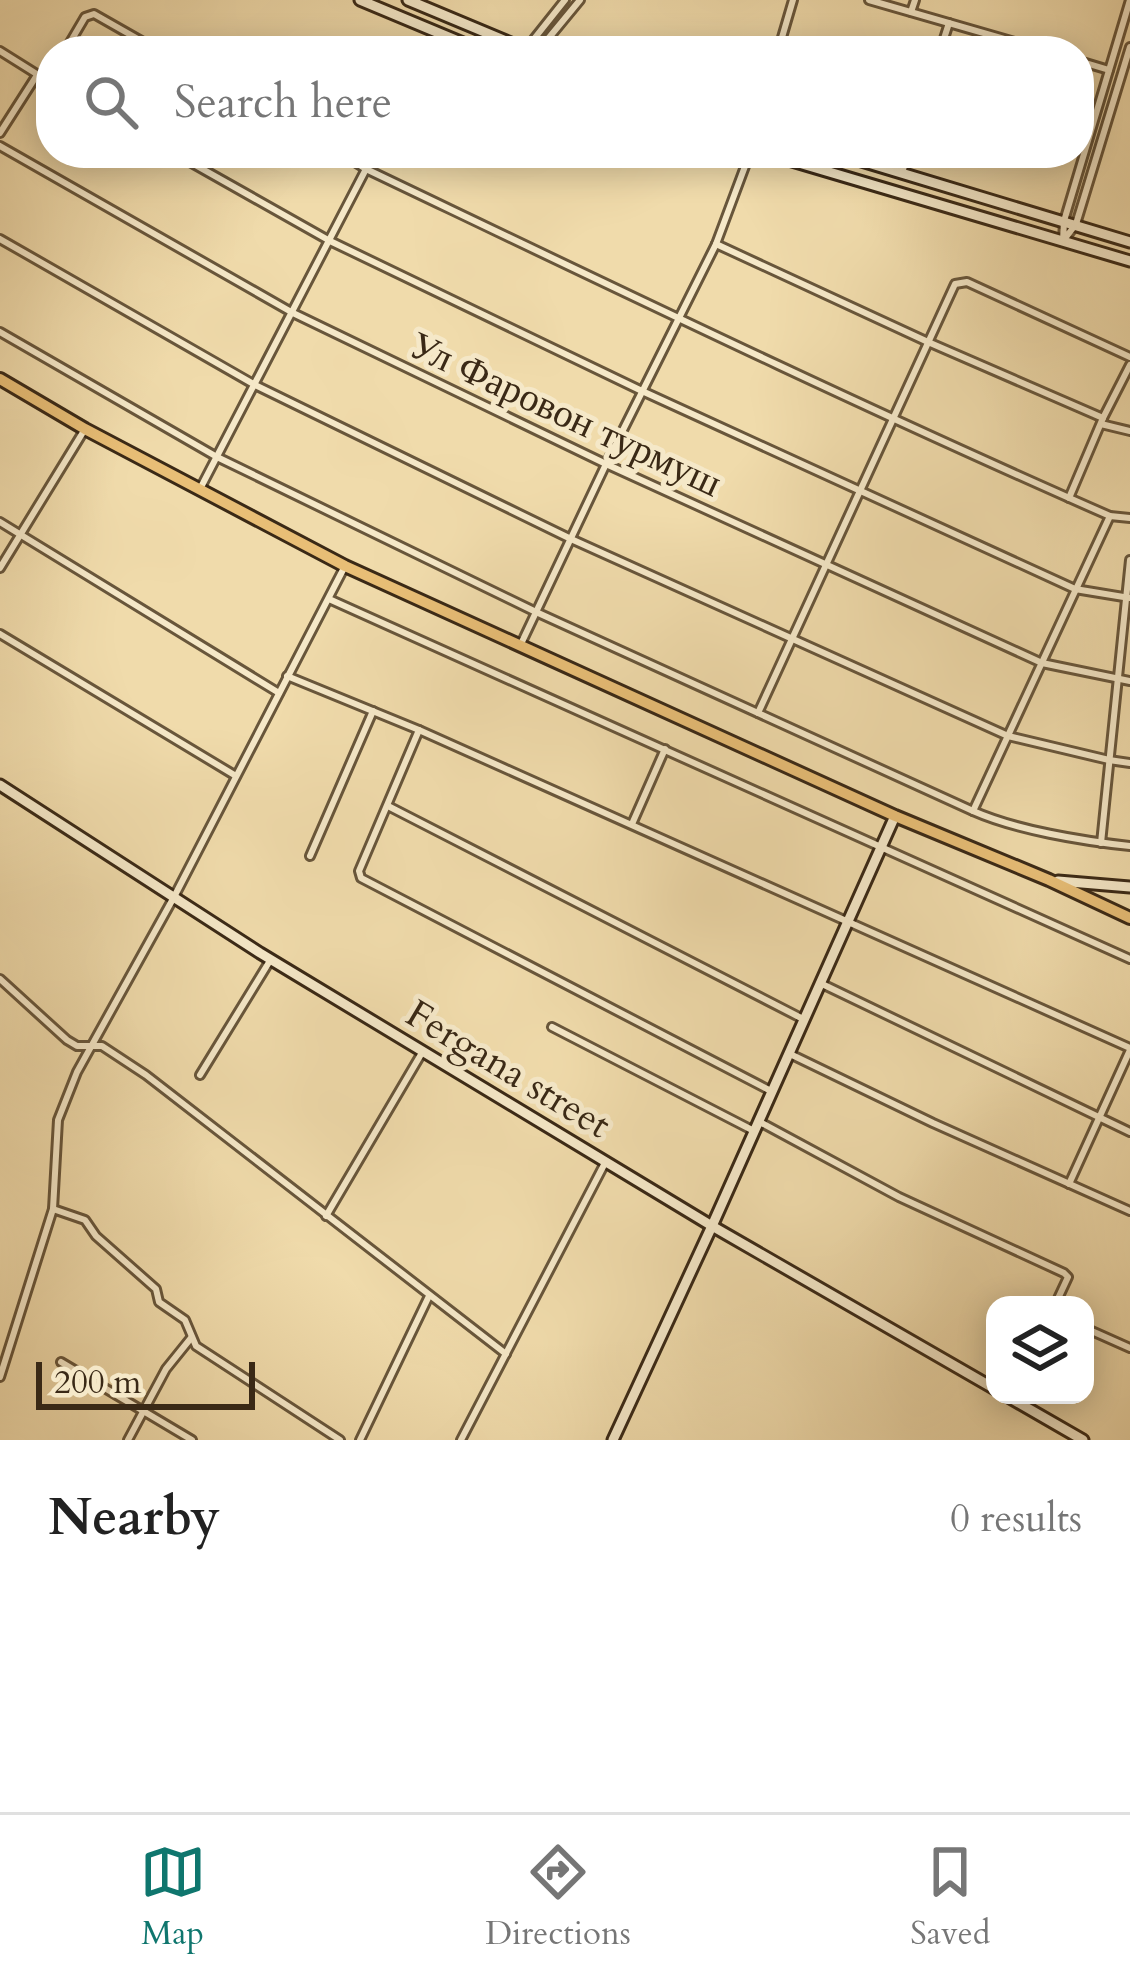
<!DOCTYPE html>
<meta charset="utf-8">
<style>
body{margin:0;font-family:Cardo,serif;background:#f6f6f6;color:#222}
.controls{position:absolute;right:36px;bottom:36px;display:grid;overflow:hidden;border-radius:24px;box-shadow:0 6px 30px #0003}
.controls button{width:108px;height:108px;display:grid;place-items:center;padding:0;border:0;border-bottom:3px solid #e0e0e0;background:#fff;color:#222;font:60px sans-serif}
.scale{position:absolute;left:36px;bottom:30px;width:219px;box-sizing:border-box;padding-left:12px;border:6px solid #3a2916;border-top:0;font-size:33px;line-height:42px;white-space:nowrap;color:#3a2916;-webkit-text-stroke:9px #f5e8c8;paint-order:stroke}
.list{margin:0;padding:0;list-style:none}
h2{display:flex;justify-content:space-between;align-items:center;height:156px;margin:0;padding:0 48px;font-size:51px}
h2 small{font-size:39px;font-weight:400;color:#767676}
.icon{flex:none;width:66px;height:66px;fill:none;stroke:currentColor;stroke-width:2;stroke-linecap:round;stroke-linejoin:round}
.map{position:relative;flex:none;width:1130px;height:1440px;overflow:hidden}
.search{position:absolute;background:#fff;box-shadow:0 6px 30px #0003;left:36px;right:36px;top:36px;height:132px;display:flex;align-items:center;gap:30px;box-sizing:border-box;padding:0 42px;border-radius:48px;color:#767676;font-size:45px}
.sheet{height:372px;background:#fff}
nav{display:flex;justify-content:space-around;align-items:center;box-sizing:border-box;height:168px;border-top:3px solid #e0e0e0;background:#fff;font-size:33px;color:#767676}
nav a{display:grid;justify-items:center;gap:6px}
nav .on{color:#0f766e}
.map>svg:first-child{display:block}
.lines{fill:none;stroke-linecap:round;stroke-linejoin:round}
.street-casing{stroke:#68563b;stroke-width:12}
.secondary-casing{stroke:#3a2916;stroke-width:15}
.primary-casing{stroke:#3a2916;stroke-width:16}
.street{stroke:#f5e8c8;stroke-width:6}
.secondary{stroke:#f5e8c8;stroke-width:9}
.primary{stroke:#e8be76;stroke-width:10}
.labels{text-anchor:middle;stroke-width:10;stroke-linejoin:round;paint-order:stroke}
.street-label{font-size:39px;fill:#3a2916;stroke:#f5e8c8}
</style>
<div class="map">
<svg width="1130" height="1440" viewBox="0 0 1130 1440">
<rect width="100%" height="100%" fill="#f0dbab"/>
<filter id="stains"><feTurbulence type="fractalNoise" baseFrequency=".00167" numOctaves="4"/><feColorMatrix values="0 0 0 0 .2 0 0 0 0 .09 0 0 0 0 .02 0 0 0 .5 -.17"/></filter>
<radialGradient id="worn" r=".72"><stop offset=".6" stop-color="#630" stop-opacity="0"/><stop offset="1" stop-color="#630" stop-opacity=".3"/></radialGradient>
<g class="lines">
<defs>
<g id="street">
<polyline points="869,0 1046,51"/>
<polyline points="1130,0 1064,221 1063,241 1076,224 1130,47"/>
<polyline points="911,12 915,0"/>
<polyline points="526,49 565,0"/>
<polyline points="0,51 51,83"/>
<polyline points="65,51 85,17 94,14 159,51"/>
<polyline points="538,51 580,0"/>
<polyline points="778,51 793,0"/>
<polyline points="940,51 949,23"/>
<polyline points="1079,61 1109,70"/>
<polyline points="0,133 37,75"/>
<polyline points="0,146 293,313 606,464 1042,663 1130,681"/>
<polyline points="174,153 330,241 642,391 1075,589 1130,598"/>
<path d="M340,153L366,169C613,287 859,406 1110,516L1130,518"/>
<polyline points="902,173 908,153"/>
<polyline points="0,239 255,385 571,539 1008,736 1109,760 1130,763"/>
<polyline points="716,244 928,342 1103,418"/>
<path d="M0,332L217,457L536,612L973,811C1016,830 1082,841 1130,846"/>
<polyline points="1101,424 1130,431"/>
<polyline points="200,489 366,169"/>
<polyline points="1069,498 1103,418 1130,365"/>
<polyline points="0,522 279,693"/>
<polyline points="0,568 85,429"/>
<polyline points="329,599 1130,959"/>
<polyline points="0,634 236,776"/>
<polyline points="520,646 606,464 716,244 750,153"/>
<polyline points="287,676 419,730 1130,1048"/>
<polyline points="758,713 955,284 967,282 1130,357"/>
<polyline points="419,730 359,871 361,878 771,1091"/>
<polyline points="388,806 803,1019"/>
<polyline points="973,811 1110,516"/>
<polyline points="632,824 665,749"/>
<polyline points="1101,843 1130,560"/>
<polyline points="310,856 373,711"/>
<polyline points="0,979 67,1040 77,1046 102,1046 146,1075 506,1354"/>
<polyline points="820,983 1130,1132"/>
<polyline points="552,1027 754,1131"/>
<polyline points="790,1054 933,1123 1130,1211"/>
<polyline points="200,1075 271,959"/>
<polyline points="758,1121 899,1197 1064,1273 1068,1277 1055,1305"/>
<polyline points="1069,1184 1130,1050"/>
<polyline points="53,1209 85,1220 96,1236 156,1289 159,1302 185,1320 196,1346 340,1440"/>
<polyline points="326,1216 423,1051"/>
<polyline points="1085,1328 1130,1348"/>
<polyline points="61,1362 192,1440"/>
<polyline points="0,1377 53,1209 58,1120 77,1072 174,897 345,566"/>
<polyline points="128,1440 166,1369 191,1338"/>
<polyline points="360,1440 429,1296"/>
<polyline points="461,1440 606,1161"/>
</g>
<g id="secondary">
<polyline points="360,0 482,51"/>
<polyline points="408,0 530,51"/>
<polyline points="765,153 1130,261"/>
<polyline points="835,153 1130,242"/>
<polyline points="0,785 260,953 712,1226 995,1389"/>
<polyline points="1058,881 1130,887"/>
<polyline points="1005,1395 1083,1440"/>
<polyline points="613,1440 712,1226 895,816"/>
</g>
<polyline id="primary" points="0,379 85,429 345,566 895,816 1049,880 1130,918"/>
</defs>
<!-- street casing -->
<use href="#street" class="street-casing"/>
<!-- secondary casing -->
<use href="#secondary" class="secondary-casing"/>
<!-- primary casing -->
<use href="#primary" class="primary-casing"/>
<!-- street -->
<use href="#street" class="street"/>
<!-- secondary -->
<use href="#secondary" class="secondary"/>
<!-- primary -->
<use href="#primary" class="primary"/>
</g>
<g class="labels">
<!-- street labels -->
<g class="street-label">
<text transform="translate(566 413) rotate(25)" y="14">Ул Фаровон турмуш</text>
<text transform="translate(509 1068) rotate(31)" y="14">Fergana street</text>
</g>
</g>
<rect width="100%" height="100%" filter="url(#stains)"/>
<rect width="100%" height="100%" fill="url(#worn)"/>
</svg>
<div class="controls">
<button><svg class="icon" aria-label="layers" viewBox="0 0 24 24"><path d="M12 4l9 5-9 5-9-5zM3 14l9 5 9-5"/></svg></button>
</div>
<div class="scale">200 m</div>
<div class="search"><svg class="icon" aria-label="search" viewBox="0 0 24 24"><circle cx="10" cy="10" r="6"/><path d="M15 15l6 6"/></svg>Search here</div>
</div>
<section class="sheet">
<h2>Nearby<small>0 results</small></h2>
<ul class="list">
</ul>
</section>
<nav>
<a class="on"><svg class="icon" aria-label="map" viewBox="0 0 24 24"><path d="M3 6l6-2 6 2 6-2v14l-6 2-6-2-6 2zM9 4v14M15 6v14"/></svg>Map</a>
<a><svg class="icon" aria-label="directions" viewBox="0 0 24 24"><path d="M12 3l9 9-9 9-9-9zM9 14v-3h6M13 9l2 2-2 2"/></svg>Directions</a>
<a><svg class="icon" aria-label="saved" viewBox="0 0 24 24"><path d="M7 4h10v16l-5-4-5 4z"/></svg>Saved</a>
</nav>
